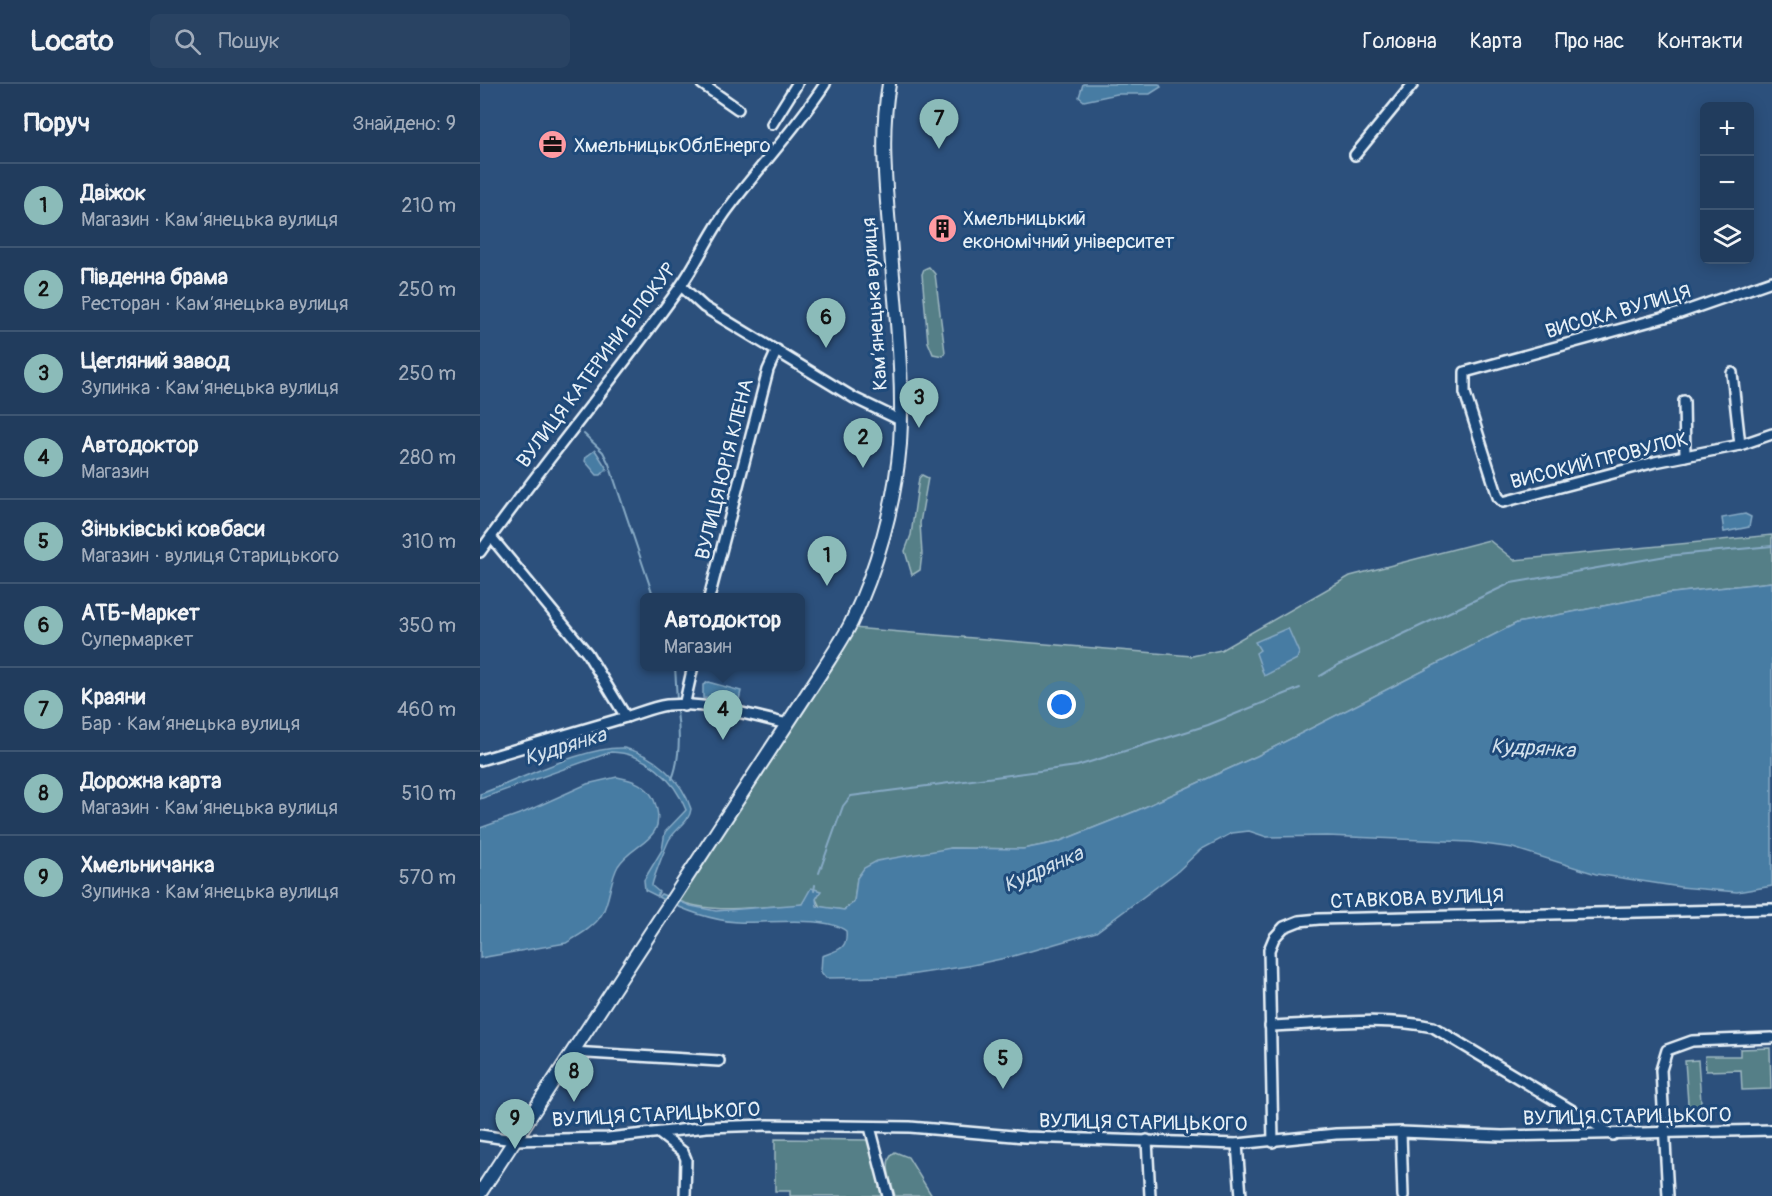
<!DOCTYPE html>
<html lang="uk">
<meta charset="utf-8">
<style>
body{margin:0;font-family:Pangolin,sans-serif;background:#294363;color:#f1f3f6}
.controls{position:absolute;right:18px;top:18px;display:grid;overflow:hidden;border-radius:9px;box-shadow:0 3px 15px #0003}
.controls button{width:54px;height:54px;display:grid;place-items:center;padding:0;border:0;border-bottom:2px solid #3e5672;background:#213c5d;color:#f1f3f6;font:30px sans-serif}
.you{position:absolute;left:582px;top:621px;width:21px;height:21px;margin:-15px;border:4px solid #fff;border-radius:50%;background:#1a73e8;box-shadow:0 0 0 9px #1a73e833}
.badge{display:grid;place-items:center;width:39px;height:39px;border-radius:50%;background:#8bbbb9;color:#111;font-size:20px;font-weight:700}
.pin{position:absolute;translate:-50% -50px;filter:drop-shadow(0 2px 3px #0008)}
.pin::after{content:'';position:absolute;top:32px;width:21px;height:18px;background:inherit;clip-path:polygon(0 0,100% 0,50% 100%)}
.popup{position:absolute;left:160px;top:509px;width:165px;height:78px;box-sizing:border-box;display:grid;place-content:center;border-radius:9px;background:#213c5d;filter:drop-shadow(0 2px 4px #0005);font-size:20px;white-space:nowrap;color:#a2adbc}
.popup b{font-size:22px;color:#f1f3f6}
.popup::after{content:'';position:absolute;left:50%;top:100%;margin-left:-12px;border:12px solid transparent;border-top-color:#213c5d}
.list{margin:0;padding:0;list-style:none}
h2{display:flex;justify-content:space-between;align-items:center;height:78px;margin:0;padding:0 24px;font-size:26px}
h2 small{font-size:20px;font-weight:400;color:#a2adbc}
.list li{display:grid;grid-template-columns:39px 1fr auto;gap:18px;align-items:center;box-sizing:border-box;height:84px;padding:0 24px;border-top:2px solid #3e5672}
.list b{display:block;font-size:22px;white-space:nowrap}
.list p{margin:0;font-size:20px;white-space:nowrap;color:#a2adbc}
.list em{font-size:20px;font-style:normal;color:#a2adbc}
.icon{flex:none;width:33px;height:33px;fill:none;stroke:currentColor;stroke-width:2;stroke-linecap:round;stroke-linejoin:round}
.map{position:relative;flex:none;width:1292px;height:1112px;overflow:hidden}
header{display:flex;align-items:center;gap:36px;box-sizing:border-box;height:84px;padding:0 30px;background:#213c5d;border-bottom:2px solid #3e5672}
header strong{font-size:28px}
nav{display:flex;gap:33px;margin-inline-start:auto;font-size:21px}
.search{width:420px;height:54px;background:#294363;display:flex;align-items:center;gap:15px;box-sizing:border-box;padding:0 21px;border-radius:9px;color:#a2adbc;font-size:22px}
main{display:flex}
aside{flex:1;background:#213c5d}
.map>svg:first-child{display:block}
.green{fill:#557f87;stroke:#9eb8c0;stroke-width:1.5}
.water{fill:#467ba3;stroke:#87aac5;stroke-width:1.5}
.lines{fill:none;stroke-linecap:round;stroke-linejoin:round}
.stream{stroke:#87aac5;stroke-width:2}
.minor-casing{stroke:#e8f1f8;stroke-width:14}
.major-casing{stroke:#e8f1f8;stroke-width:16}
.minor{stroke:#1f4a7a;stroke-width:9}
.major{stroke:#1f4a7a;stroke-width:12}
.labels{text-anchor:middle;stroke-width:6;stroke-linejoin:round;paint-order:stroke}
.poi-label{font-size:20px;fill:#e8f1f8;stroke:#1f4a7a;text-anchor:start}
.street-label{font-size:20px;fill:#e8f1f8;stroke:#1f4a7a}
.water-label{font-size:21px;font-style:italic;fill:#d0dfeb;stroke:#1f4a7a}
</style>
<header>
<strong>Locato</strong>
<div class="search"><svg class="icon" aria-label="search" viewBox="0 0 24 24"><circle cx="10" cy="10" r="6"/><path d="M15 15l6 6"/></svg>Пошук</div>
<nav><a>Головна</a><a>Карта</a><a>Про нас</a><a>Контакти</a></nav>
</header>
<main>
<aside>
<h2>Поруч<small>Знайдено: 9</small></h2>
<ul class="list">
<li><span class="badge">1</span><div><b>Двіжок</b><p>Магазин · Камʼянецька вулиця</p></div><em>210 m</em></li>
<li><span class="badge">2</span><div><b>Південна брама</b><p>Ресторан · Камʼянецька вулиця</p></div><em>250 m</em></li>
<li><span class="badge">3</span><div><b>Цегляний завод</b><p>Зупинка · Камʼянецька вулиця</p></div><em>250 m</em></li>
<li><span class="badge">4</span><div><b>Автодоктор</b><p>Магазин</p></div><em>280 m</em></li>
<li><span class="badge">5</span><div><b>Зіньківські ковбаси</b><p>Магазин · вулиця Старицького</p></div><em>310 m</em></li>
<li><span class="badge">6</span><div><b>АТБ-Маркет</b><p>Супермаркет</p></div><em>350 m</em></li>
<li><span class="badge">7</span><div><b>Краяни</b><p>Бар · Камʼянецька вулиця</p></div><em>460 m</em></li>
<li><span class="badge">8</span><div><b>Дорожна карта</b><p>Магазин · Камʼянецька вулиця</p></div><em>510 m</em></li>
<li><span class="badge">9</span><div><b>Хмельничанка</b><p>Зупинка · Камʼянецька вулиця</p></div><em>570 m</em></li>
</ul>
</aside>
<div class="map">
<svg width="1292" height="1112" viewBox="0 0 1292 1112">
<rect width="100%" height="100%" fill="#2c507c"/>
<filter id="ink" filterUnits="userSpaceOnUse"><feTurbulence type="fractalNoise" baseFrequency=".0167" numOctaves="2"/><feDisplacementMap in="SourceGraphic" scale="12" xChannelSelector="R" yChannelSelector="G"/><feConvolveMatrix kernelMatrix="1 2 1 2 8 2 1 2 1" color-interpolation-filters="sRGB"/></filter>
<g filter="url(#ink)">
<!-- green -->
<g class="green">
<polygon points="449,183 455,190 465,268 463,272 453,270 448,258 442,190 444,185"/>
<polygon points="442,391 448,394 440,439 442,470 440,486 432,491 425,467 431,451 439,394"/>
<path d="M1292,451V498L1184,510L1037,539L777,672L656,727L578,758L543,765L471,764L377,794L374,818L364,826L340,823L336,815L327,813L322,820L314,822C273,821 236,832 196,816L373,544L712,572L741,566L870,492L1009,456L1034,476Z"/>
<polygon points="1290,964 1291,1005 1262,1006 1261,986 1226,987 1225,972 1260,972 1260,965"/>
<polygon points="1218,976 1222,1032 1209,1033 1205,977"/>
<polygon points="295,1055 388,1056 403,1112 310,1112 310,1107 295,1107"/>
<path d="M415,1068L428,1073L452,1112H415C412,1098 401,1077 415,1068Z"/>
</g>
<!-- water -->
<g class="water">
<polygon points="603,0 679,0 681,3 670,10 637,10 604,17 599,13"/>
<polygon points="115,366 127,385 121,391 117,391 105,377 106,373"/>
<polygon points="1265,430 1271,433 1269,443 1244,448 1242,434"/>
<path d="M1292,498V802L1257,808L1200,803L1116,790L1033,764L990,758L847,752L787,753L769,747L752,749L720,766L698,787L616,848L530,873L488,882L416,893L346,894L341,888L342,872C357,866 368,866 366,847C345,831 285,840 257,838C229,836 203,826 178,813L181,810L211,822L236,827L322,820L331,804L341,807L336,815L337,822L364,826L374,818L377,794L384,784L397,777L471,764L543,765L578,758L656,727L777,672L1037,539L1184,510Z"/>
<polygon points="808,544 819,569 817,575 784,592 776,569 780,566 775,558"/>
<polygon points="228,598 261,607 259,616 223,614 223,601"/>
<path d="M144,664C173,670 203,697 211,725C210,738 195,745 189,756C186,762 172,797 172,802L179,808L177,812L165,806L164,796L182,766L185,748L206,726C194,694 165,669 131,668L0,715V710C41,696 103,662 144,664Z"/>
<path d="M137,693C152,696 167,700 174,716C190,757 153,758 138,782C130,796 130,816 122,830C116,842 98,852 86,859L0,874V744L45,728L107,700Z"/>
</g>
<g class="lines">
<!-- stream -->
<g class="stream">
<polyline points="104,350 123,368 129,380 174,514"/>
<polyline points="195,582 197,617"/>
<polyline points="840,592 860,580 1031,499 1186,472 1292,462"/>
<path d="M192,695C200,676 200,648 197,628"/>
<polyline points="339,789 363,722 371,712 597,682 728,641 820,604"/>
<polyline points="334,807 335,801"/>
</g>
<defs>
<g id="minor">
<polyline points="222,0 258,25"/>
<polyline points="292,40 317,0"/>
<polyline points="875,71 933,0"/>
<polyline points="1292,197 1200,229 985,288 985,309 1018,413 1023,418 1175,378 1260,361 1292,350"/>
<polyline points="201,202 224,223 374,314 420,336"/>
<polyline points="1252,289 1260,361"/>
<polyline points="1204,317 1205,372"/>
<path d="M11,453L107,569L146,633C159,629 173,623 187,621C223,618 272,631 307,640"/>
<path d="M0,468C64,378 136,293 200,203C217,179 228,153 245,129C277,85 315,46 345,0"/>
<polyline points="229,514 288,286 297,266"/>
<polyline points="204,622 213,582"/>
<polyline points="0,676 146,633"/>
<path d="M790,942C844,940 901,932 953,943L1133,1051"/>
<polyline points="92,968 239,977"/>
<polyline points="390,1043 408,1112"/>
<polyline points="921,1048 923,1112"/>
<polyline points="180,1050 203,1068 206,1075 205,1112"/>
<polyline points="0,1051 33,1056 128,1054 227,1043 287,1041 430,1043 545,1053 757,1060 856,1050 921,1048 1022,1052 1292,1046"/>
<polyline points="667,1056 670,1112"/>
<polyline points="793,1058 789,866 794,854 804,843 819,837 839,835 1292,825"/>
<polyline points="757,1060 761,1112"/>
<polyline points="1188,1112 1181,986 1187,966 1212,957 1292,954"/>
</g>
<path id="major" d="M0,1109L340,590C350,574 362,557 371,539C397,485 415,420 420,360C424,297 416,231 411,168C407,112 399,56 409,0"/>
</defs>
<!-- minor casing -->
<use href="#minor" class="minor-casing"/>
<!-- major casing -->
<use href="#major" class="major-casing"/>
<!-- minor -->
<use href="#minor" class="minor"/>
<!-- major -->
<use href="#major" class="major"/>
</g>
</g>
<!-- icons -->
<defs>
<symbol id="office-disc" viewBox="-11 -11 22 22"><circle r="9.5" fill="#ff9aa2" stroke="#1f4a7a"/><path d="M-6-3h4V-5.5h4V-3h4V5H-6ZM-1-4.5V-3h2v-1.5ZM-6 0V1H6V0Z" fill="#111"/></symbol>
<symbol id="building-disc" viewBox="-11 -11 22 22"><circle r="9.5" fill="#ff9aa2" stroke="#1f4a7a"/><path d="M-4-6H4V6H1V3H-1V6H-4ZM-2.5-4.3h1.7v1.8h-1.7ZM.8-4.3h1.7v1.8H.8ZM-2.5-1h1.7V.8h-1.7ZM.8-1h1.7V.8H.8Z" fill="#111"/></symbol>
</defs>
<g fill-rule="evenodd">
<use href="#office-disc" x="56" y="44" width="33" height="33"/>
<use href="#building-disc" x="446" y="128" width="33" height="33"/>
</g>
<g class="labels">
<!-- poi labels -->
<g class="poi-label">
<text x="94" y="68">ХмельницькОблЕнерго</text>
<text x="483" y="141">Хмельницький<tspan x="483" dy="23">економічний університет</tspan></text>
</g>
<!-- street labels -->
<g class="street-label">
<text transform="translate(394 220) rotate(-94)" y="7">Камʼянецька вулиця</text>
<text transform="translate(1138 227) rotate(-16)" y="7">ВИСОКА ВУЛИЦЯ</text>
<text transform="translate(116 281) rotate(-53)" y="7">ВУЛИЦЯ КАТЕРИНИ БІЛОКУР</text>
<text transform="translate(1119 376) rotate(-14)" y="7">ВИСОКИЙ ПРОВУЛОК</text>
<text transform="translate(244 385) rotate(-76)" y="7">ВУЛИЦЯ ЮРІЯ КЛЕНА</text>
<text transform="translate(937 814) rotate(-2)" y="7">СТАВКОВА ВУЛИЦЯ</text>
<text transform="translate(176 1030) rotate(-3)" y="7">ВУЛИЦЯ СТАРИЦЬКОГО</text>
<text transform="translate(1147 1032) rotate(-1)" y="7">ВУЛИЦЯ СТАРИЦЬКОГО</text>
<text transform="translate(663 1038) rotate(1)" y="7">ВУЛИЦЯ СТАРИЦЬКОГО</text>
</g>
<!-- water labels -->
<g class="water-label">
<text transform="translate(85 662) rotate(-17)" y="7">Кудрянка</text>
<text transform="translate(1053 664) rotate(3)" y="7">Кудрянка</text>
<text transform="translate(563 785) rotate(-24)" y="7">Кудрянка</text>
</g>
</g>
</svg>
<div class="controls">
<button>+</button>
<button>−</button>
<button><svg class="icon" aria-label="layers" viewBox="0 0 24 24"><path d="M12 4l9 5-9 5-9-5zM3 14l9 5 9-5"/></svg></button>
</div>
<div class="you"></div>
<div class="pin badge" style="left:347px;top:502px">1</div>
<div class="pin badge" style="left:383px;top:384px">2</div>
<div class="pin badge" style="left:439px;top:344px">3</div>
<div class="pin badge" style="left:243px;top:656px">4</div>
<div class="popup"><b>Автодоктор</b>Магазин</div>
<div class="pin badge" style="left:523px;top:1005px">5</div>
<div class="pin badge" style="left:346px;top:264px">6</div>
<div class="pin badge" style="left:459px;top:65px">7</div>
<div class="pin badge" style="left:94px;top:1018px">8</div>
<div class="pin badge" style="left:35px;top:1065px">9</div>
</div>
</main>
